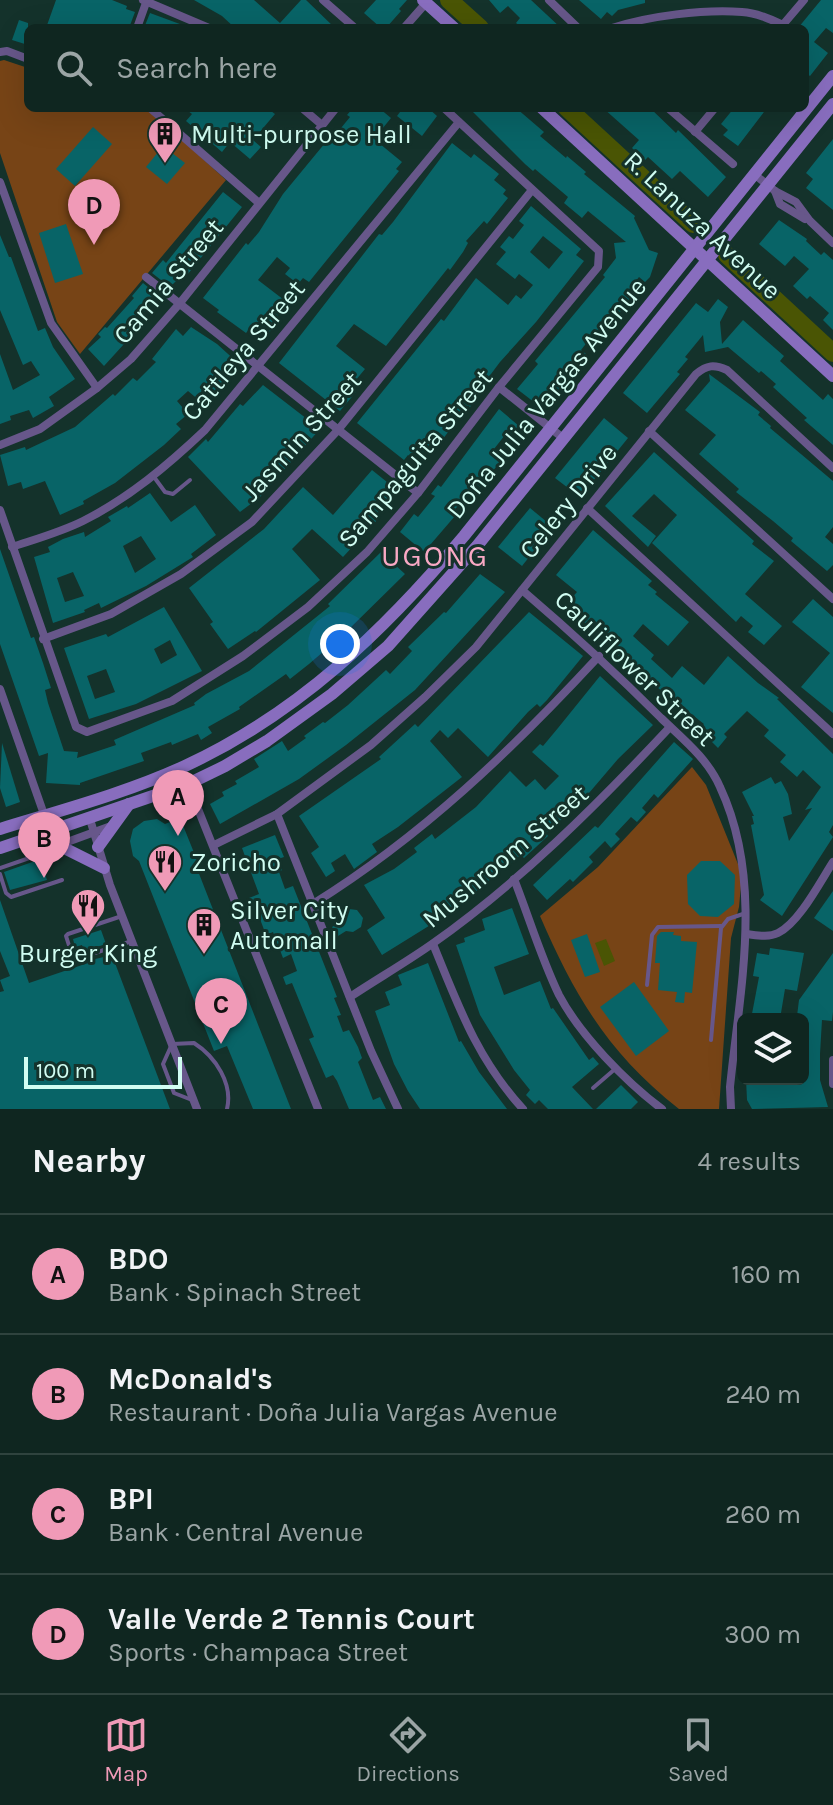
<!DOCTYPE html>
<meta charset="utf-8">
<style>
body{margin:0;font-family:Karla,sans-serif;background:#182e29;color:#f1f3f6}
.controls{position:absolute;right:24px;bottom:24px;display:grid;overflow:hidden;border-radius:12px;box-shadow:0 8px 32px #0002}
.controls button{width:72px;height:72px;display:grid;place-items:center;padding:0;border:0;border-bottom:2px solid #2f433e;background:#0f2620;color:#f1f3f6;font:40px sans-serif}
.scale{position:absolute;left:24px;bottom:20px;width:158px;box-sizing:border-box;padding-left:8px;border:4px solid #d1fdf2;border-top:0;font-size:22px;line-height:28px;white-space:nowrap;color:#d1fdf2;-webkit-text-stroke:6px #14322b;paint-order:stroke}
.you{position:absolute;left:340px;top:644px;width:28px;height:28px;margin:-20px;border:6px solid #fff;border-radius:50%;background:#1a73e8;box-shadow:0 0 0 12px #1a73e833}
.badge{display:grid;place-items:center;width:52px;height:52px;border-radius:50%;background:#f09ab7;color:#111;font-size:26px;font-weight:700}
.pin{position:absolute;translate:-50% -66px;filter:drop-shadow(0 2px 4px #0008)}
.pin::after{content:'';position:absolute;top:42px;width:28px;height:24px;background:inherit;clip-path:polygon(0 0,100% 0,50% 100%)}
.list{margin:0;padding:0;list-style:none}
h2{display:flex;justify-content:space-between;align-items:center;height:104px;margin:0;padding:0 32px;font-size:34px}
h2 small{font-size:26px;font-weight:400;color:#9ba5a5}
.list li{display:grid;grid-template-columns:52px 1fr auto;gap:24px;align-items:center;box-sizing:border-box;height:120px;padding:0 32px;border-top:2px solid #2f433e}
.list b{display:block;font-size:30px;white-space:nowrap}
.list p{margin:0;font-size:26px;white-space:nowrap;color:#9ba5a5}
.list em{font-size:26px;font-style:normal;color:#9ba5a5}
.icon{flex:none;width:44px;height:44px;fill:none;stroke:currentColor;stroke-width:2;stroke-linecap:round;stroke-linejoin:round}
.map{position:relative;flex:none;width:833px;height:1109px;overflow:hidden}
.search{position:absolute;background:#0f2620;box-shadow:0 8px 32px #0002;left:24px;right:24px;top:24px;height:88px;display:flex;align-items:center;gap:20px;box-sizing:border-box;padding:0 28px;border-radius:12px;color:#9ba5a5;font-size:30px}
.sheet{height:584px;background:#0f2620}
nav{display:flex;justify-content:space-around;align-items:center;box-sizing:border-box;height:112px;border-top:2px solid #2f433e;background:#0f2620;font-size:22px;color:#9ba5a5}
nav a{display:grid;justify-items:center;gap:4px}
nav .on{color:#f09ab7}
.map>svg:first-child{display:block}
.green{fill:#774416}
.water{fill:#4a5504}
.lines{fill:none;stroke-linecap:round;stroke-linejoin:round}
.river{stroke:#4a5504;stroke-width:18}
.building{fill:#086467;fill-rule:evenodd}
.lane{stroke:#67578a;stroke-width:4}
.street{stroke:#67578a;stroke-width:8}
.secondary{stroke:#886dbe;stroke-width:12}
.labels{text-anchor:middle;stroke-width:6;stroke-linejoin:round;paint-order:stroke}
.poi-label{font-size:26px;fill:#d1fdf2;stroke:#14322b;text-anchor:start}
.street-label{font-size:26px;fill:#d1fdf2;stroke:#14322b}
.quarter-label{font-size:30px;letter-spacing:2px;fill:#f9a9c4;stroke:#14322b}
</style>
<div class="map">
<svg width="833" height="1109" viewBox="0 0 833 1109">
<rect width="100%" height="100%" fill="#14322b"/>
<!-- green -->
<g class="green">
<polygon points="4,60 28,68 28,108 142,108 150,111 226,180 80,354 57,322 0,153 0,61"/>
<path d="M692,767L706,785L742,874L739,907L731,938L719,1109H679C609,1054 575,997 540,916L598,867Z"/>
</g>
<!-- water -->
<polygon class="water" points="606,939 615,961 604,966 595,943"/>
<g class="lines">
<!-- river -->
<g class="river">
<polyline points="449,0 480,28"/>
<polyline points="567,108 693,224"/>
<polyline points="727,255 833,353"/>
</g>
</g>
<!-- building -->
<g class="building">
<polygon points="56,0 112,0 127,6 126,9 135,12 129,28 46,28"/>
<polygon points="194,0 254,0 280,23 301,0 306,0 335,28 235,28 222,16"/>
<polygon points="376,0 407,0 399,9 401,11 386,28 381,28 364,13"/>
<polygon points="489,0 531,0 561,28 522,28 516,23 520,18 508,6 500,13"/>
<polygon points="579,0 645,0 645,3 618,10 612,16 607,12 601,19"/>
<polygon points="821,0 833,0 833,33 826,28 814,42 828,53 810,76 805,72 805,28 798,28"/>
<polygon points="150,13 188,27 188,28 144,28"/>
<polygon points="19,20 28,23 28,45 12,40"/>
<polygon points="184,108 267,108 275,114 253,140 261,147 250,159 230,142 222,152 186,121 192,114"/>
<polygon points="353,108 379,108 391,118 374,139 402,162 396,169 399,171 309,282 303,278 298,284 285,274 290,268 277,257 258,280 288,303 272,323 275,325 264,339 250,328 246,333 217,312 219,310 203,298 246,243 248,245 259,232 283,194 330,137 332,139 350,117 347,115"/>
<polygon points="403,108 428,108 437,116 422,136 397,116"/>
<polygon points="469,108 516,108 544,132 540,136 566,158 567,156 586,172 584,174 635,216 634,218 649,250 658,253 650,277 645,282 639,277 628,291 632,295 624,307 600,337 595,332 581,350 586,354 578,364 575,362 557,383 560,388 543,409 517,389 538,364 535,361 605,277 603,275 616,258 614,243 626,242 588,211 582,218 564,203 568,197 535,169 533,171 525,164"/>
<polygon points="603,108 650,108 676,133 678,130 726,177 708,197 680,171 672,179 648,157 645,160 632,148 639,140"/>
<polygon points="734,108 767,108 738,146 723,135 728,130 721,124"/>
<polygon points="93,127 112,144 75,186 56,169"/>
<polygon points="833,139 833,210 806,188 813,179 806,173"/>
<polygon points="452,143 471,158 474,154 499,174 494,180 506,190 503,194 508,198 487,224 484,221 466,241 468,243 463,252 450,270 448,268 386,346 354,324 336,346 365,369 350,387 356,392 340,411 279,363 379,234 382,235 393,222"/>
<polygon points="163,146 185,163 167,184 146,167"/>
<polygon points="223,192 242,207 183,280 180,277 170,287 152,273 163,260 166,263"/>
<path d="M531,206L581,249L576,255L584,261L536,322L500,362L482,386L485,388L470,407L468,405L440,443L434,439L416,462L408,455L404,460L357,423L441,319L444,321L476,278L508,305L516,295L521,299L533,285L519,274L515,279L496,264L506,252L500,247L509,236L513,239L524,225L519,221ZM543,236L563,252L549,269L530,252Z"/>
<polygon points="779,220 807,239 806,241 821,255 824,252 833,260 833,330 823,320 829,313 810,296 807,299 793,286 809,269 794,256 785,266 759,244"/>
<polygon points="66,224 83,274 55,283 39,233"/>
<polygon points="0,235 9,257 11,257 38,331 45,328 53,347 75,379 49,397 54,406 33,418 29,410 10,416 11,420 0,424 0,354 13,390 40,375 31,361 23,365 0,310"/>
<polygon points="143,283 161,298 155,305 152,302 140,317 145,321 104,366 88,349 101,337 98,334 105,327 107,328 134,298 132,296"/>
<polygon points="718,299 728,307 720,322 722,344 743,320 784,356 780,361 823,400 828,394 833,399 833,445 804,420 807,418 773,387 776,384 761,371 759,373 728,347 705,352 703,335 685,357 688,359 677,372 680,374 647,413 623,393 696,303 708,312"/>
<polygon points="191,327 217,344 238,363 215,396 210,392 200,401 188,391 177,401 188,414 176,424 181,429 164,445 115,483 83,501 84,504 60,515 45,481 23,489 21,482 8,486 0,455 25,447 26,450 75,427 113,394 115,396 133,378 137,381 156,362 152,359 176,329 183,336"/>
<polygon points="709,374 760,412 758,415 771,426 770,428 833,481 833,527 825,537 833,544 833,565 827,571 791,541 793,538 773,521 736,492 739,489 699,454 716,435 685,410 710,381"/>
<polygon points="263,385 320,429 260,497 240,512 188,457 206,439 208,442 240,404 243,406"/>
<polygon points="499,409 519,426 509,438 505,435 494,449 504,457 480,487 476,484 471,490 452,513 455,516 424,552 400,532 414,514 418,517 435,496 431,494 438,485 441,487"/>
<polygon points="604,418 628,438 580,497 555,478"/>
<polygon points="654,452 754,541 752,544 774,561 745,594 782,626 764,645 748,632 753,626 741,616 736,622 652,543 677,515 654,494 632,516 656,536 648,547 605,506"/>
<polygon points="372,470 397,490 376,515 379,518 343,557 312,529 292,549 320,580 256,632 255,631 228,649 210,624 213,622 189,588 264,529 303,487 333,515"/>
<path d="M150,493L171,522L195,505L216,535L191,554L193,557L146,586L101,608L99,603L84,610L85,612L53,623L34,557L50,552L48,547L63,539L84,532L85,537L111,521L108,517L127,506L128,508ZM141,536L156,559L135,573L123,546ZM73,572L84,596L65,602L57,578Z"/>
<polygon points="530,508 553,527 522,566 498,547"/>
<polygon points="593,530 652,581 648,585 657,592 655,594 689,622 668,646 643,624 633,636 654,655 651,659 672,678 682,666 704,685 728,656 758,683 779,698 777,699 833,754 833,825 829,832 833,837 782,916 760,900 764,895 751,825 754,824 752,816 754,816 742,792 771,777 775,784 781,781 788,794 792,814 783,817 789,841 812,808 805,810 821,787 803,770 797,777 780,762 786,755 764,736 769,730 747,711 724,734 727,737 718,748 699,729 704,724 639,673 618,656 622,652 584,622 588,619 568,602 577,592 556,575"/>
<polygon points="0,549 31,638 34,637 43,663 51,688 45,690 48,703 64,751 78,752 77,758 116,745 114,740 195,705 194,703 206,694 249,671 330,606 328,604 381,552 405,574 345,633 309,664 290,679 286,674 239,707 240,709 208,727 212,733 201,740 198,734 172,745 171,742 141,753 144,761 80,783 80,785 46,783 48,753 39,756 0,644"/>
<polygon points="480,574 505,592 415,690 346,745 299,779 220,824 210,804 224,796 222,792 237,784 235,781 259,767 254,759 282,741 288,751 306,738 304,736 323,722 325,723 348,705 386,670 390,674 412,651 408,647 444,612 446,613"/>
<polygon points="813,599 833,617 833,713 801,687 830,653 792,622"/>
<path d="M164,607L202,671L136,704L89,719L64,648L106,634L108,637ZM170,640L177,655L161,664L154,649ZM106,669L115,692L95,699L87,676Z"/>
<polygon points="529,612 583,656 547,700 540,707 537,704 528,712 488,757 458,728 448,738 440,730 430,741 462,777 398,827 372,844 377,852 354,869 345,854 331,863 335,871 326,877 311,853 319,847 299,816 381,759 379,757 415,724 418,727"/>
<polygon points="600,676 653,725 618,759 583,800 546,833 548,836 524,858 521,855 500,871 434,927 432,924 382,955 367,930 385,918 364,885 394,869 417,852 414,848 432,834 435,839 476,807 510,771 526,787 535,779 545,790 559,776 532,752 540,744 543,746 558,728"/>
<polygon points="674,742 693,759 658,798 654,794 642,808 646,812 637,822 631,817 615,834 620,839 611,848 605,841 589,857 593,862 573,882 570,879 547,900 533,885 595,826 598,828"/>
<polygon points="2,743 20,802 6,807 0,788"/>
<polygon points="180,818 199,865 196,866 291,1109 253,1109 227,1046 214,1051 139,861 133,856 130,841 133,829 144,821 157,819 165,824"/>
<polygon points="275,835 284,857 278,859 282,870 279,872 285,889 293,886 337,997 334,998 341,1015 337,1016 343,1032 349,1030 358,1047 362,1058 358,1062 373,1100 380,1097 386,1109 349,1109 337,1081 333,1075 326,1078 309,1039 314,1037 292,983 286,985 283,977 297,971 291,954 283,958 273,932 266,935 257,911 254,912 249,898 259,894 242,848"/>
<polygon points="38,860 41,862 47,880 10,890 4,872"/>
<polygon points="701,861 720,861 735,875 734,904 718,917 700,916 688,904 687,875"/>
<polygon points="833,891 833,931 814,918"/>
<polygon points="0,900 29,983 88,963 87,961 112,955 170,1109 0,1109 0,992 4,991 0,980 10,976 0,951"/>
<polygon points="512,908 529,954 494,967 504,995 540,981 551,1009 553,1008 589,1060 593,1057 599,1064 572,1087 593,1109 548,1109 539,1100 535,1104 526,1095 530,1090 514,1070 480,1015 456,945 465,942 464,938 485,930 482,919"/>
<polygon points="349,909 357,910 363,918 361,927 353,932 346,931 338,936 332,927 339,923 341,913"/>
<polygon points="101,930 106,944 84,951 82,945 75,947 73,939"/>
<polygon points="661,932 674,932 673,935 681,936 681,941 697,942 692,993 685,992 684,1003 675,1002 677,992 658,990 660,963 655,963 657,936"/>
<polygon points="587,934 600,972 585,977 571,940"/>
<polygon points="770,948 804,953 797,991 785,989 780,1019 751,1019 759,977 753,976 757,953 769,955"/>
<polygon points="833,953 833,1012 832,1021 822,1020 820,1054 820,1080 828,1107 752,1109 747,1100 746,1079 803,1079 803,1017 797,1016 799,1000"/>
<polygon points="428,963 459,1042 461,1041 479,1072 507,1109 420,1109 408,1091 394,1064 375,1011 390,1005 385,992 402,985 398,975"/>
<polygon points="634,982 669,1031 636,1056 600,1007"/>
<polygon points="621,1085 638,1102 631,1109 596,1109"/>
</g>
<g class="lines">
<!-- lane -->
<g class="lane">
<polyline points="154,477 165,492 173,494 190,480"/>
<polyline points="0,868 38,855 52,861"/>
<polyline points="0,874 6,893 11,897 62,880"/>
<polyline points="122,916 68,934 66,936 73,958 76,959 132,941"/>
<polyline points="647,985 652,935 658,927 721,926"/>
<polyline points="711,1040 721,928 728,919 743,914"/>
<polyline points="593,1088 615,1069"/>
<path d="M192,1100L174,1093L163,1064L172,1044L194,1043C216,1057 233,1084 227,1109"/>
</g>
<!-- street -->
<g class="street">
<polyline points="143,0 209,28"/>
<polyline points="323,0 355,28"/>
<polyline points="549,0 578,28"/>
<polyline points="781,27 804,0"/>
<polyline points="137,28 147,0"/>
<polyline points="404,28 426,3"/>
<path d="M612,28C648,16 704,9 742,12C757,13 770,19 783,25"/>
<polyline points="0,52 7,51 28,59"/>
<polyline points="150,108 259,203"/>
<polyline points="302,108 322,125"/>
<polyline points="668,108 733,164"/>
<polyline points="695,132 715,108"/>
<polyline points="754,174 775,191 796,202 810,221 833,243"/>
<polyline points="0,182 51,323 97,388"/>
<polyline points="775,191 780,204 805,219"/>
<polyline points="146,277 418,493"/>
<polyline points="499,387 563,438"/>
<polyline points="649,431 833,599"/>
<polyline points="0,445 40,429 97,388 131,359 180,303 336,108"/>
<polyline points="587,508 833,734"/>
<polyline points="0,510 76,727 87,732 172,701 243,656 308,607 367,552 418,493 499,387 598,267 599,251 444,108"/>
<path d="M12,547C36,539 61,532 83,521C129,498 168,465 205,430L459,122"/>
<path d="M522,590C570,631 616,673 661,718C683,739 708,759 720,787C764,881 740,988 730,1087L731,1109"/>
<polyline points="43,639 111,614 181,574 252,522 338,430 532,190"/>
<polyline points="0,689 46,820"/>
<polyline points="188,784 318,1109"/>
<polyline points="277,814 371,1051 398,1109"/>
<polyline points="89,816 110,885 197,1109"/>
<polyline points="59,845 111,826"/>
<path d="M214,845L277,814L371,745L425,697L476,647L696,374C707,365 714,364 727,370L833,468"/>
<path d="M514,879C529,917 541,958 559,995C580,1035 626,1082 662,1109"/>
<path d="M313,904C422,836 512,750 599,656"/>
<path d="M746,934C756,935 768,938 778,933C799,923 820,882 833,862"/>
<path d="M433,944C458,1005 477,1059 523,1109"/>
<path d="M350,997C377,979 405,963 432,944C520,882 597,805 670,727"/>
<polyline points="833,1060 833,1084"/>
</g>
<!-- secondary -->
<g class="secondary">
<polyline points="423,0 454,28"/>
<polyline points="542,108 833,376"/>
<path d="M0,829C62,810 126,793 185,766C299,713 384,631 464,536L833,76"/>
<polyline points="49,830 54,843 104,868"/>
<polyline points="98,847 129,804"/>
<polyline points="0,848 188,784 225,766 267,741 332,694 388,646 477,546 833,104"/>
</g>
</g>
<!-- icons -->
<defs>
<symbol id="building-pin" viewBox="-11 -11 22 30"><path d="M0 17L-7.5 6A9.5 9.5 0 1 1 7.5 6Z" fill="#f09ab7" stroke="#14322b"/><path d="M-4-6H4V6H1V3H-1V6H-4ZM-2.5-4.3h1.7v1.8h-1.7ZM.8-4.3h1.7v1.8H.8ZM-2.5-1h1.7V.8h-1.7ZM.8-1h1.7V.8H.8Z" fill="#111"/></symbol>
<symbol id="restaurant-pin" viewBox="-11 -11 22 30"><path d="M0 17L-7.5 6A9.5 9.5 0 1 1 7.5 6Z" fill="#f09ab7" stroke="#14322b"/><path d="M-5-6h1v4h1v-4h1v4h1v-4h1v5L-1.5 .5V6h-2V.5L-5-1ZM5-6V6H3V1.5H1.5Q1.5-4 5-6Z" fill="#111"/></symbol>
</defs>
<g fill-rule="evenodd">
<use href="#building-pin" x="145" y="114" width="40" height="54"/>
<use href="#restaurant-pin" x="145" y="842" width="40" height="54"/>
<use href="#restaurant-pin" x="68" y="886" width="40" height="54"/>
<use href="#building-pin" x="184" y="905" width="40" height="54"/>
</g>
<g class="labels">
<!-- poi labels -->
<g class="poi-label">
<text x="191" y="143">Multi-purpose Hall</text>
<text x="191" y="871">Zoricho</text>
<text x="230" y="919">Silver City<tspan x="230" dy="30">Automall</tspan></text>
<text x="88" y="962" text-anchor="middle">Burger King</text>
</g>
<!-- street labels -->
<g class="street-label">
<text transform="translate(703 225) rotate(43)" y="9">R. Lanuza Avenue</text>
<text transform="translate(168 281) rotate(-50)" y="9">Camia Street</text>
<text transform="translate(243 350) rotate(-50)" y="9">Cattleya Street</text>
<text transform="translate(546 398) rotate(-51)" y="9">Doña Julia Vargas Avenue</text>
<text transform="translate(301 436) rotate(-48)" y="9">Jasmin Street</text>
<text transform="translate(415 458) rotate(-50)" y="9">Sampaguita Street</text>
<text transform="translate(568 501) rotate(-51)" y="9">Celery Drive</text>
<text transform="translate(635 668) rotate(44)" y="9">Cauliflower Street</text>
<text transform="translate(505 856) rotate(-40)" y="9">Mushroom Street</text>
</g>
<!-- quarter labels -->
<g class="quarter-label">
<text x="435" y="566">UGONG</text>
</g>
</g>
</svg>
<div class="controls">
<button><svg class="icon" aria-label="layers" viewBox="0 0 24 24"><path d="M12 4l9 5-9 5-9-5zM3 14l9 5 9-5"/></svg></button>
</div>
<div class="scale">100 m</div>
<div class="you"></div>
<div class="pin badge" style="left:178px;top:836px">A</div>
<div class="pin badge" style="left:44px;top:878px">B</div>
<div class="pin badge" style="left:221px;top:1044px">C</div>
<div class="pin badge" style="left:94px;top:245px">D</div>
<div class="search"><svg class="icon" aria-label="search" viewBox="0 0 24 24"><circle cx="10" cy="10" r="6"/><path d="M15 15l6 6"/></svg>Search here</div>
</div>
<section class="sheet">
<h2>Nearby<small>4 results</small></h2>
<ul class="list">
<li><span class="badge">A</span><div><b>BDO</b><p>Bank · Spinach Street</p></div><em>160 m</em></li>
<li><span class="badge">B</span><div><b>McDonald's</b><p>Restaurant · Doña Julia Vargas Avenue</p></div><em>240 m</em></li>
<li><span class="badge">C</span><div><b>BPI</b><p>Bank · Central Avenue</p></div><em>260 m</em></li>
<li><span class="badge">D</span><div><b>Valle Verde 2 Tennis Court</b><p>Sports · Champaca Street</p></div><em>300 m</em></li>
</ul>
</section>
<nav>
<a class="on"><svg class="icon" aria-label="map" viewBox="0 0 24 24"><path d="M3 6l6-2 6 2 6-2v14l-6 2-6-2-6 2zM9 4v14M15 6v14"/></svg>Map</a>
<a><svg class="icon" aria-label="directions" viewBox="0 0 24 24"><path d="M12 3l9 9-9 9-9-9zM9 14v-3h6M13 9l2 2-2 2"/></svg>Directions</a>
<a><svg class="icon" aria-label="saved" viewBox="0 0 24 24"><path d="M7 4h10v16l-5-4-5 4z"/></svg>Saved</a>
</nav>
